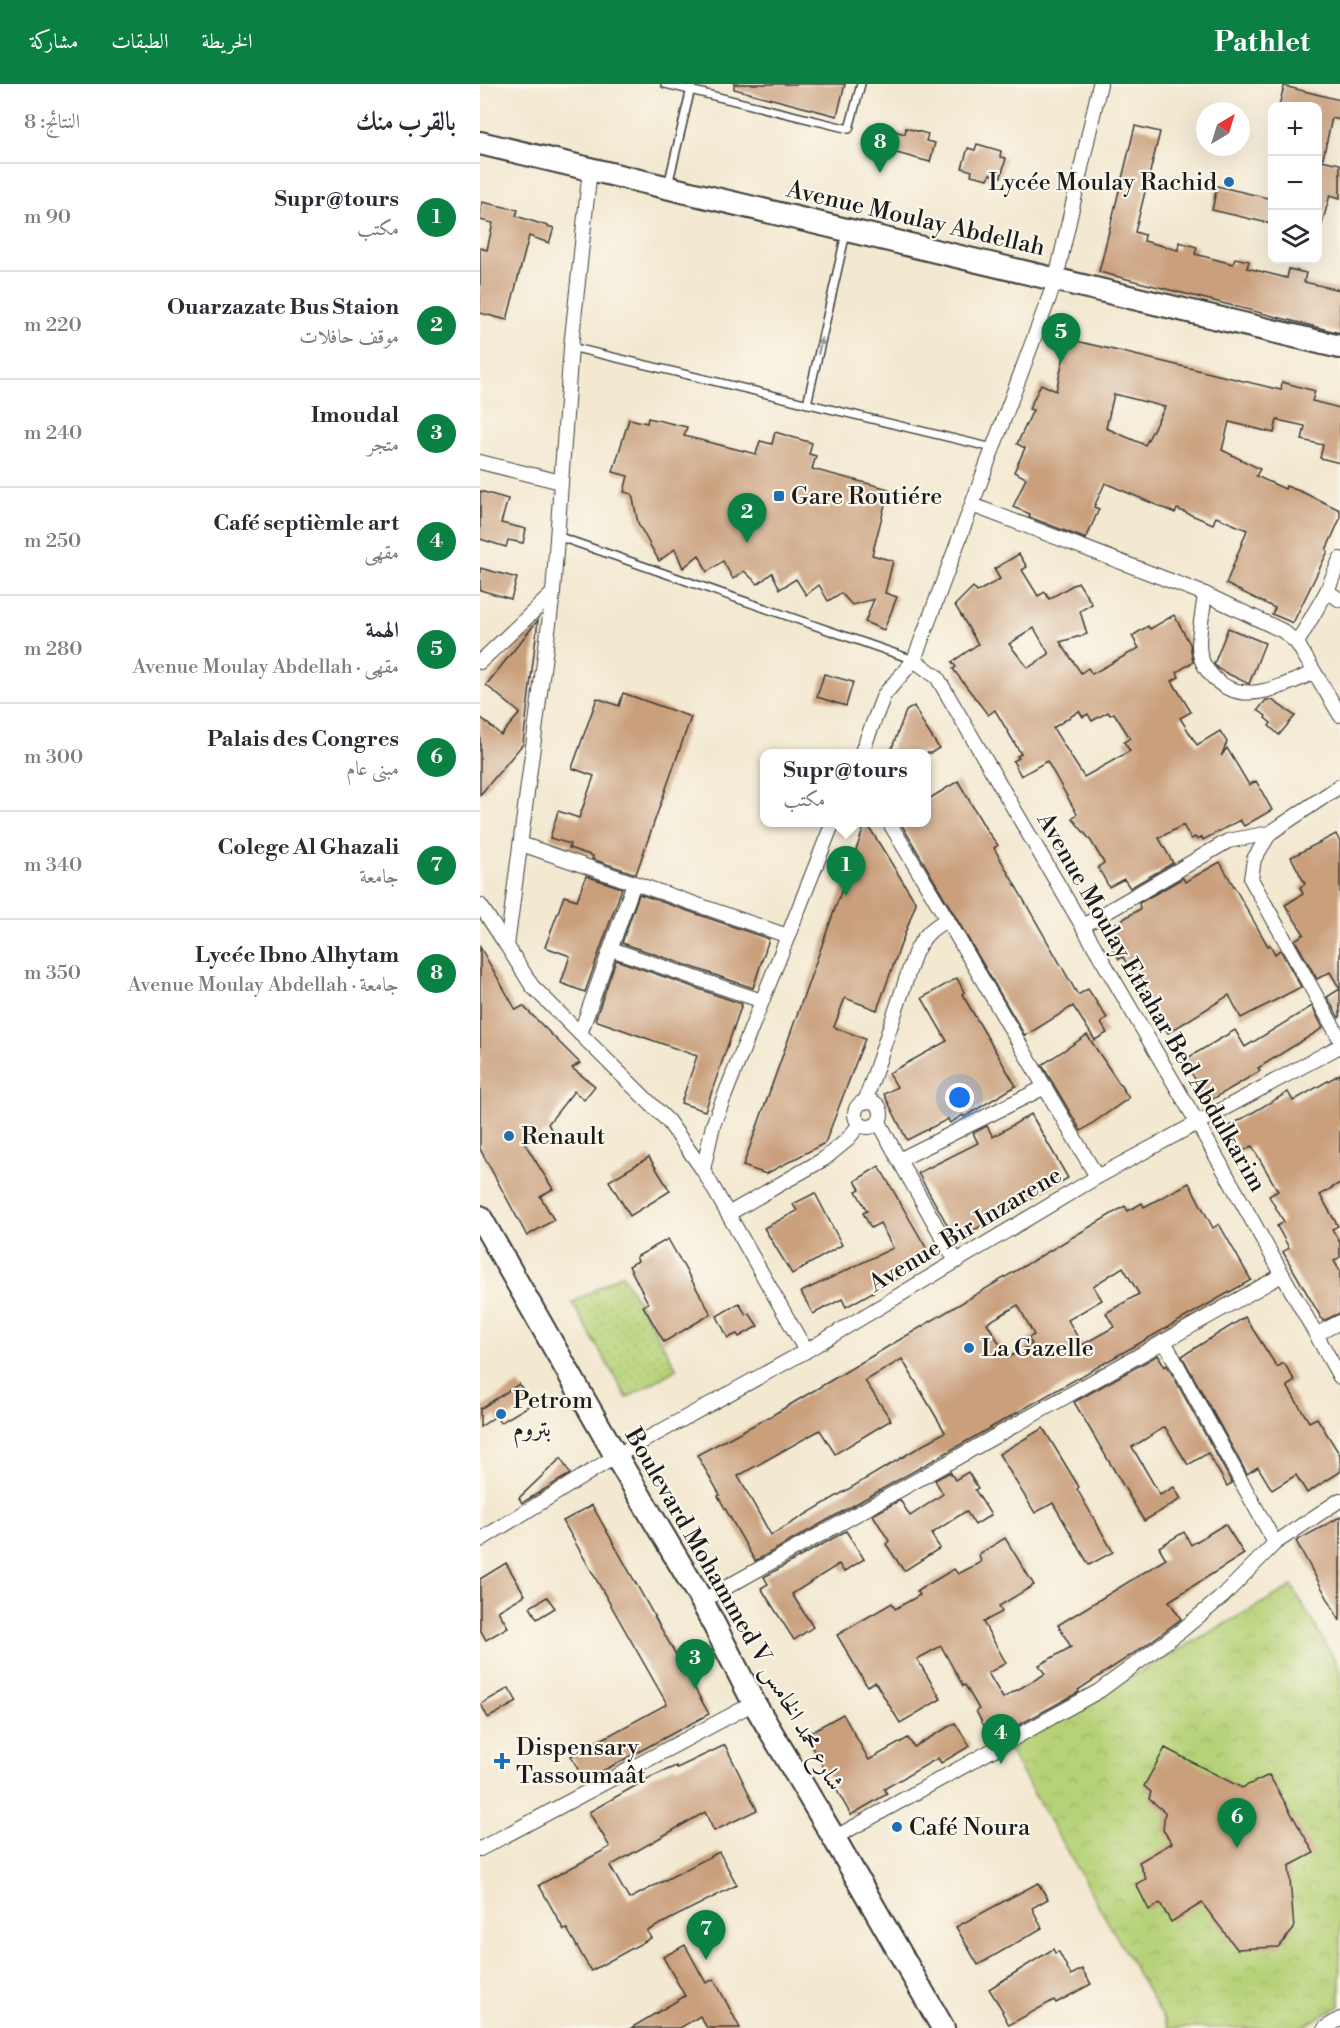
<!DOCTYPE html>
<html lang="ar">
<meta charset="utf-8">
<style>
body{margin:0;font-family:"Libre Bodoni",Amiri,serif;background:#f2f2f3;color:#2b2b33;direction:rtl}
.controls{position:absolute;right:18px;top:18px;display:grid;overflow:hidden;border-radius:12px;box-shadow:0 6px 24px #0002}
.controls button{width:54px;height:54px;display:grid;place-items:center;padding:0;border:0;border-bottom:2px solid #e1e1e2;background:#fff;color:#2b2b33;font:30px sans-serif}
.compass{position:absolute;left:716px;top:18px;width:54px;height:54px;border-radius:50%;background:#fff;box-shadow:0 6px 24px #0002;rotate:38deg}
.you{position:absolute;left:480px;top:1014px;width:21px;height:21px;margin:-15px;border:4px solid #fff;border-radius:50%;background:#1a73e8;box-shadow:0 0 0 9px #1a73e833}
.badge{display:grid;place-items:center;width:39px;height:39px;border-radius:50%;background:#0b8043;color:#fff;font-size:20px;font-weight:700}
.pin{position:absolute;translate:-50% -50px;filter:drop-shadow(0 2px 3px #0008)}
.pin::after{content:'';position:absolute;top:32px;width:21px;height:18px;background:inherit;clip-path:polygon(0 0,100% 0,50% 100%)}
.popup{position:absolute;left:280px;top:665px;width:171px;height:78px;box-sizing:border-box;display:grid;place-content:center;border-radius:12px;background:#fff;filter:drop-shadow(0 2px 4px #0005);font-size:20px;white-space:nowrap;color:#7c7c81}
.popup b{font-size:22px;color:#2b2b33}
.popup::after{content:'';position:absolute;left:50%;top:100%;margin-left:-12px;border:12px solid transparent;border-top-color:#fff}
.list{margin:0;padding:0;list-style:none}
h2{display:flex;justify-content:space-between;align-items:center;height:78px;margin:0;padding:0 24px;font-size:26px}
h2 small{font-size:20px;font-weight:400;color:#7c7c81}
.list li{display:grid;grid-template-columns:39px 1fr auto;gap:18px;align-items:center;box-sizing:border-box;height:108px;padding:0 24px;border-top:2px solid #e1e1e2}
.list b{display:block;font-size:22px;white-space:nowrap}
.list p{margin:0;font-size:20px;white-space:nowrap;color:#7c7c81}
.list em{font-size:20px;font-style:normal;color:#7c7c81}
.icon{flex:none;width:33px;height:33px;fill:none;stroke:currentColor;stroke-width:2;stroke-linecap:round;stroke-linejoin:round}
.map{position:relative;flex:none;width:860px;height:1944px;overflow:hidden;direction:ltr}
header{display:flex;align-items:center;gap:36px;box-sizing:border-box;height:84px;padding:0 30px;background:#0b8043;color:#fff}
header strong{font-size:28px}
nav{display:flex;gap:33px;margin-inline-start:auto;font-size:21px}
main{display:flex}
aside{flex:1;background:#fff}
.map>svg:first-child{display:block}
.park{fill:url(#park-crowns);stroke:#69764a;stroke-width:1.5}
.garden{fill:url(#garden-dots);stroke:#69764a;stroke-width:1.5}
.building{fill:#c99f7b;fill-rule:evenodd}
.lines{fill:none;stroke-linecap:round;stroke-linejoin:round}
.service-casing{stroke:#3c3b37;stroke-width:10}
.minor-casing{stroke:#3c3b37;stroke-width:16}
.primary-casing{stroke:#3c3b37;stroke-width:26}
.service{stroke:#fff;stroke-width:7}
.minor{stroke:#fff;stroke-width:14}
.primary{stroke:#fff;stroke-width:22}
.oneway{fill:#999}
.poi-dot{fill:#1f6fb2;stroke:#fbf7ec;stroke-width:2}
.labels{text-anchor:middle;stroke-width:4.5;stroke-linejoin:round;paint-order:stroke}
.poi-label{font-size:24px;fill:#1c1c1c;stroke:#fbf7ec;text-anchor:start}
.street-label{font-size:24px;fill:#1c1c1c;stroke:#fbf7ec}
</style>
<header>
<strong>Pathlet</strong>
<nav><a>الخريطة</a><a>الطبقات</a><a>مشاركة</a></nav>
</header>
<main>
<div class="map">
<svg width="860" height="1944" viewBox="0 0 860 1944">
<defs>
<pattern id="park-crowns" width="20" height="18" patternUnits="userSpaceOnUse" patternTransform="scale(1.5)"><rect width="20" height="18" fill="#b6d177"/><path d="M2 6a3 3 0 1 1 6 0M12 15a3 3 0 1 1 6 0" fill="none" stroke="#9cb366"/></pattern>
<pattern id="garden-dots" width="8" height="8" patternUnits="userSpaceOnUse" patternTransform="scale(1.5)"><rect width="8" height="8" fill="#b6d177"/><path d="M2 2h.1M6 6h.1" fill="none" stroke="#9cb366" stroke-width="1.8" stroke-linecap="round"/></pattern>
</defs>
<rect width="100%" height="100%" fill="#fbf7ec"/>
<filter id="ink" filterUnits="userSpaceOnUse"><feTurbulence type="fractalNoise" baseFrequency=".0167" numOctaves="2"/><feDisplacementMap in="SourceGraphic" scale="12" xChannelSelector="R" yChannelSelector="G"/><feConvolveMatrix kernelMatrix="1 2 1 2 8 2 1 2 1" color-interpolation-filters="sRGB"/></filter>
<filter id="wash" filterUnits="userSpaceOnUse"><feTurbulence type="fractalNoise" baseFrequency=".008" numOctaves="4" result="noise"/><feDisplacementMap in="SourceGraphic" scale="24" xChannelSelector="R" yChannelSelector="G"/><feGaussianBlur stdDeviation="1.35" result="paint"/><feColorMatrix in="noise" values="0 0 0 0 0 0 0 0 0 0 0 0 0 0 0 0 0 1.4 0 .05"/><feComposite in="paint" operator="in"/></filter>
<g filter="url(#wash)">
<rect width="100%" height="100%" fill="#f3e8d0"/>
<!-- park -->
<polygon class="park" points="812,1502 860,1585 860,1922 820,1944 689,1944 527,1663"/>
<!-- garden -->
<polygon class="garden" points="142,1190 197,1285 147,1314 92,1219"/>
<g id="blocks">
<!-- building -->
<g class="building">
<polygon points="254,0 365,0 357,32 254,5"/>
<polygon points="804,2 860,16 860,36 852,34 843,74 837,73 837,22 799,22"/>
<polygon points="655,42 680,48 655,148 665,151 664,157 698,166 699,158 717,163 715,170 753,180 755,174 769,177 767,184 807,194 809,185 826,189 824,198 860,206 860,249 619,188"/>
<polygon points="426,44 448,50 446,57 455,59 450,78 409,67 414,47 425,50"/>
<polygon points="497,60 521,67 520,73 526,74 521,93 510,90 508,95 491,91 492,87 482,84 488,64 495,66"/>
<polygon points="837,75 860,80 860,114 850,111 842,140 837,139"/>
<polygon points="737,102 792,115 792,140 732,126"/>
<polygon points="2,118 38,126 36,132 74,144 69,159 49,152 27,236 0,229 0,164 7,166 13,139 0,136"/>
<path d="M588,255L801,306L802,298L835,307L832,317L860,324V379L840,374L843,361L822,356L825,342L797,336L794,349L749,338L742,366L780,385L776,392L805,405L806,402L822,408L860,426V435L846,466L848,467L813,539L792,530L795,524L746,500L767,446L736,433L733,440L697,425L695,429L625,399L614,423L619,425L606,455L549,433L550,430L533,423L546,394L534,388L545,364L537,360L553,326L549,325L561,300L576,307ZM634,310L685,323L665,361L626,344Z"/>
<polygon points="168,334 207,343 204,352 276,370 280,357 292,360 295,348 332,359 329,370 336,372 332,385 409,405 392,471 413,477 405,509 417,513 404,546 385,538 394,515 372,521 361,509 348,517 339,501 326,511 316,495 300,505 292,489 278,500 264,487 253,495 243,477 227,488 219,471 203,484 195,465 179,477 158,439 152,410 144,408 148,392 133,388 149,335 167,339"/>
<polygon points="0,407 28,415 21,439 46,445 43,459 28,456 26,463 0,455"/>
<path d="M539,470L547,483L542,486L558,512L565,508L569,515L598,498L612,520L600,527L607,550L580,558L601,589L608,584L612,590L659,564L652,552L668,542L670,545L694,531L710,560L713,578L697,588L699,593L692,597L711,628L700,634L717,661L740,647L747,658L741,672L747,664L769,701L776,697L792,726L764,742L760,736L723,756L722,753L717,756L715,753L711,755L703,741L679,754L693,779L650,804L644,795L629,803L618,783L624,779L611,757L592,734L597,730L567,677L541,692L533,677L539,674L537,672L541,670L515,626L508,631L473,585L476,583L472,578L498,560L475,521L493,503L497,508L520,495L514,485ZM554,544L569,570L548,584L529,560ZM599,627L603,633L608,630L612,637L628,628L630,631L634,629L650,654L644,658L650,667L604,693L573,644Z"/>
<polygon points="0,484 37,494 31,515 0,506"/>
<polygon points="58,536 43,660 0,711 0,633 21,651 40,629 6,601"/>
<polygon points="748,544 785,559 769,600 738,585 734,580"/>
<polygon points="344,590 373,598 366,622 337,613"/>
<polygon points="143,609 211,633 156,790 112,775 113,772 89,764 90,760 70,754 78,727 99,734 114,692 92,684 117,614 139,622"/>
<polygon points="786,616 792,616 815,632 799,651 789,642 791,639 785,634 786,632 778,626"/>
<polygon points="434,622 444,641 459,664 451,669 410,669 426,627"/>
<polygon points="478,697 507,747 518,761 514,764 598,911 608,905 627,934 621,939 627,949 615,956 593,922 545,952 420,738 447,738 447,716"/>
<polygon points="386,738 436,819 397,926 365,914 354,943 385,955 345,1059 286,1090 263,1082"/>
<polygon points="856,750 860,758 860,933 859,934 847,913 860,905 850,888 837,895 815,856 824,850 805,821 823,810 820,803 825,800 811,773"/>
<polygon points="740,778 788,862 790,861 795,870 800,866 821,903 761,934 749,911 688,949 643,873 639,875 627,855 630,853 625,846 660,825 659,819 703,794 705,798"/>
<polygon points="106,792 142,804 105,908 81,899 90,872 65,863 84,812 97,816"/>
<polygon points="159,810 289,855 273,904 142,859"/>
<polygon points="0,863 36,926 43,922 100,979 92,984 115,1002 104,1016 94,1007 68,1040 71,1045 45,1060 73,1105 60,1112 74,1136 47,1152 0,1065"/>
<polygon points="136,876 262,920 225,1027 201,1019 217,972 115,936"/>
<polygon points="477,894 484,908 482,910 536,1002 484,1033 483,1031 470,1039 468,1035 427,1056 404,1010 417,1003 409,989 467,957 442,914"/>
<polygon points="832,922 843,944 778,984 780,987 728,1018 704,976 755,946 765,963"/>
<polygon points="607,951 649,1014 601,1047 562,981"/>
<polygon points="860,990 860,1099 840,1111 858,1142 852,1145 860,1159 860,1173 854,1177 860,1187 860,1229 843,1237 803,1168 809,1164 797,1142 804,1138 789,1112 798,1107 772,1062 761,1068 746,1044 808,1008 813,1017"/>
<polygon points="551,1030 588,1094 476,1156 438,1089 498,1059 493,1049 507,1042 513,1053"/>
<polygon points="169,1073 190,1107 150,1132 129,1097"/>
<polygon points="399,1082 449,1169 446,1171 450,1176 366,1223 362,1215 333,1230 321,1208 413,1164 400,1139 391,1144 383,1129 387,1127 376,1107 380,1105 375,1097"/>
<path d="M709,1099L733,1144L739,1140L771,1196L275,1477L238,1412L240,1411L217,1371L291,1332L645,1122L648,1127L662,1119L664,1123ZM643,1183L659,1210L626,1229L634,1243L602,1261L588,1236L622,1216L613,1202ZM538,1221L554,1251L548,1254L552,1260L528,1274L507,1239ZM422,1275L465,1348L291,1451L258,1392L340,1346L355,1370L411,1336L385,1297Z"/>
<polygon points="335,1109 362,1161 312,1190 284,1144 317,1127 313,1120"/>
<polygon points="188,1155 231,1230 184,1258 163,1222 168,1219 149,1182 158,1177 156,1173"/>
<polygon points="259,1219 266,1231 269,1229 278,1242 259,1253 257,1250 248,1254 237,1232"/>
<polygon points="765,1233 797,1283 804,1279 815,1297 807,1302 829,1338 837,1334 860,1371 860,1388 827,1409 816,1391 792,1406 778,1383 767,1390 702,1272"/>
<polygon points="678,1271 685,1283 687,1281 752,1399 747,1402 728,1369 708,1381 685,1343 652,1363 680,1411 694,1403 701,1415 664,1437 594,1318"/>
<polygon points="39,1300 52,1320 20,1339 16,1332 0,1343 0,1325"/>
<polygon points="563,1344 599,1403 597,1405 633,1468 609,1481 573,1419 555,1429 519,1370"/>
<polygon points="81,1374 90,1390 42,1419 39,1414"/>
<polygon points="470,1388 475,1396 488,1388 498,1404 495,1406 511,1431 495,1441 486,1427 451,1450 460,1464 424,1487 406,1460 409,1457 393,1431 420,1416 430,1432 463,1410 455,1396"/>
<polygon points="112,1421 229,1630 104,1697 91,1672 187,1620 83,1437"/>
<polygon points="860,1433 860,1537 816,1457"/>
<polygon points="745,1440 764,1470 689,1517 701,1535 662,1564 598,1606 599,1608 515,1654 513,1649 509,1651 496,1627 499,1625 485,1601 483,1602 461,1562 437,1575 461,1615 420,1639 395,1598 387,1602 357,1551 412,1519 415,1525 440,1511 437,1507 474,1485 478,1490 501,1478 499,1470 525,1454 554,1501 519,1522 522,1528 503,1538 526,1579 508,1589 523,1614 565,1590 559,1581 591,1563 578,1541 686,1475 679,1463 704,1448 711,1461"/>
<polygon points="366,1447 384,1475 364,1488 359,1480 312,1510 333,1543 314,1556 281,1504 288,1500 284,1493"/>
<polygon points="26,1479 45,1511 18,1527 28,1543 6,1556 0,1545 0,1495"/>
<polygon points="67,1513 75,1524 57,1535 50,1523"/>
<polygon points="29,1604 37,1618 8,1634 1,1620"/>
<polygon points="363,1630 389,1676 428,1654 434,1663 475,1639 490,1662 461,1679 458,1674 404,1705 407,1710 371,1731 325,1651"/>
<polygon points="245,1661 277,1726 234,1747 225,1728 130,1782 149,1815 239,1768 257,1801 167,1847 171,1854 111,1887 87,1845 84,1846 59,1801 130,1763 109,1728 171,1693 196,1682 197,1684"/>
<polygon points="685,1664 762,1704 789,1691 834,1769 809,1782 814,1845 798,1863 757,1865 722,1819 691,1838 680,1819 669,1826 656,1800 666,1795 659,1778 692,1759 683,1746 685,1728 669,1715 671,1708 664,1702"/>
<polygon points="558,1799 568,1815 552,1824 562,1844 498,1881 476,1843"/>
<polygon points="205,1861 226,1899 234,1895 260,1944 227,1944 220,1932 200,1944 151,1944 205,1912 183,1873"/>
<polygon points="573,1865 575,1869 579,1868 591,1891 602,1885 611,1900 576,1919 574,1916 529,1941 522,1928 523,1927 509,1905"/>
</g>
</g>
</g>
<g filter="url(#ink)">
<use href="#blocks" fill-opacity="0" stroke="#3c3b37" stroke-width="1.5"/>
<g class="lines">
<defs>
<g id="service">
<polyline points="185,0 369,45 381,0"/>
<polyline points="188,101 212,0"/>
<polyline points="91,263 513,364"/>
<polyline points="327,320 366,149"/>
<polyline points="77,452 434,576"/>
</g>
<g id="minor">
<polyline points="110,85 91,263 73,509 27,862 52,902 188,1037 223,1086"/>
<polyline points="0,378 81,398"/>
<polyline points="492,421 725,510 803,547 817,559 860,631"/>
<polyline points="847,507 860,516"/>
<path d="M725,510C723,527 719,544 719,561C719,575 725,585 734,594C762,623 803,602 833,589"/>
<polyline points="817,559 847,507 860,475"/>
<polyline points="434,576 457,593 718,1040 860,1293"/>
<polyline points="0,578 73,509"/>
<polyline points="381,670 404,611 434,576 576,195 620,0"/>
<polyline points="860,702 790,749 774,775 771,795 860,955"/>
<polyline points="409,738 467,835"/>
<polyline points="41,760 308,852"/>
<polyline points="0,821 27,862"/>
<polyline points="603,842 748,757 790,749"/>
<polyline points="131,865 282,917"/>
<polyline points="100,950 154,799"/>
<circle cx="388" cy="1030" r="13"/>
<path d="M385,1018L435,869C444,851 450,846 467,835L617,1093"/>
<polyline points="399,1038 419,1076 565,1003"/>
<polyline points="419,1076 476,1177"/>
<polyline points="248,1130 344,1075 366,1057 380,1040"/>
<polyline points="837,1250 860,1238"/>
<polyline points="684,1257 795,1459"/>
<polyline points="326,1267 223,1086 233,1041 353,738"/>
<polyline points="0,1456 136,1372 326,1267 617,1093 860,962"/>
<polyline points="222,1517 802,1191"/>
<polyline points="354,1754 619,1607 702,1546 743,1512 795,1459 860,1416"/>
<polyline points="0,1765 274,1619"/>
<polyline points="845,1944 860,1935"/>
</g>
<g id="primary">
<polyline points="0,59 860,263"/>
<polyline points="0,1133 136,1372 222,1517 274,1619 354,1754 463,1944"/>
</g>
</defs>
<!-- service casing -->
<use href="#service" class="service-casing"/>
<!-- minor casing -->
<use href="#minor" class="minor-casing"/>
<!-- primary casing -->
<use href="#primary" class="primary-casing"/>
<!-- service -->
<use href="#service" class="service"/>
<!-- minor -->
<use href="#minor" class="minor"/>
<!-- primary -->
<use href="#primary" class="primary"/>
</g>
<!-- one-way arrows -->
<defs><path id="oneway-solid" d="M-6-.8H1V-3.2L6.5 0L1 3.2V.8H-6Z" transform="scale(1.5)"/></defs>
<use class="oneway" href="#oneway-solid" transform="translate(340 262) rotate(-77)"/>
</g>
<!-- markers -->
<g class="poi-dot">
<circle cx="749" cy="98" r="6"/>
<rect x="293" y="406" width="12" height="12" rx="3"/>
<circle cx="29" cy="1052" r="6"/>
<circle cx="489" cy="1264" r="6"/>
<circle cx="21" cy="1330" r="6"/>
<path d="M19 1668h6v6h6v6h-6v6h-6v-6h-6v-6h6z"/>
<circle cx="417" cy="1743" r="6"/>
</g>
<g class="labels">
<!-- poi labels -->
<g class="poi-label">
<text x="737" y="106" text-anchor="end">Lycée Moulay Rachid</text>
<text x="311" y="420">Gare Routiére</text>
<text x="41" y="1060">Renault</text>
<text x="501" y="1272">La Gazelle</text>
<text x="33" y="1324">Petrom<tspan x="33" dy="28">بتروم</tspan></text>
<text x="36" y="1671">Dispensary<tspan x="36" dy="28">Tassoumaât</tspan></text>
<text x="429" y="1751">Café Noura</text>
</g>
<!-- street labels -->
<g class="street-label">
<text transform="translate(436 134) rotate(13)" y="8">Avenue Moulay Abdellah</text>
<text transform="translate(672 918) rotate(60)" y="8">Avenue Moulay Ettahar Bed Abdulkarim</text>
<text transform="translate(485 1145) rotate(-31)" y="8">Avenue Bir Inzarene</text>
<text transform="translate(255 1525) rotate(60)" y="8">Boulevard Mohammed V شارع محمد الخامس</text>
</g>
</g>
</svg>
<div class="controls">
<button>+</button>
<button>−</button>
<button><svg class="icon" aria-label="layers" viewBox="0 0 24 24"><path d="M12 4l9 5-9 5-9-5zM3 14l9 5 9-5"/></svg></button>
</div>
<svg class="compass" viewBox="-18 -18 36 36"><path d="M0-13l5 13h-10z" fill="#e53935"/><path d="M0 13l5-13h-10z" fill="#7c7c81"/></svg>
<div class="you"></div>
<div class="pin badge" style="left:366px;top:812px">1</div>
<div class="popup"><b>Supr@tours</b>مكتب</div>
<div class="pin badge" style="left:267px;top:459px">2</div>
<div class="pin badge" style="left:215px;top:1605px">3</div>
<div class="pin badge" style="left:521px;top:1680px">4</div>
<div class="pin badge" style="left:581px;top:279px">5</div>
<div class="pin badge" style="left:757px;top:1764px">6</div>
<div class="pin badge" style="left:226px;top:1876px">7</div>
<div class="pin badge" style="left:400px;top:89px">8</div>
</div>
<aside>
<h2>بالقرب منك<small>النتائج: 8</small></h2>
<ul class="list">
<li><span class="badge">1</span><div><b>Supr@tours</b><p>مكتب</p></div><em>90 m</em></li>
<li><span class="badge">2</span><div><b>Ouarzazate Bus Staion</b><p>موقف حافلات</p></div><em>220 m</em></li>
<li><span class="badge">3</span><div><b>Imoudal</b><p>متجر</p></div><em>240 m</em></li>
<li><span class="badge">4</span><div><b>Café septièmle art</b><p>مقهى</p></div><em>250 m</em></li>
<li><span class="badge">5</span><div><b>الهمة</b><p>مقهى · Avenue Moulay Abdellah</p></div><em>280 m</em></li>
<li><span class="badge">6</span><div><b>Palais des Congres</b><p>مبنى عام</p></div><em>300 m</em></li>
<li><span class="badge">7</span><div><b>Colege Al Ghazali</b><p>جامعة</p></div><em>340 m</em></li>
<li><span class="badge">8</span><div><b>Lycée Ibno Alhytam</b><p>جامعة · Avenue Moulay Abdellah</p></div><em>350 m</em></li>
</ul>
</aside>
</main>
